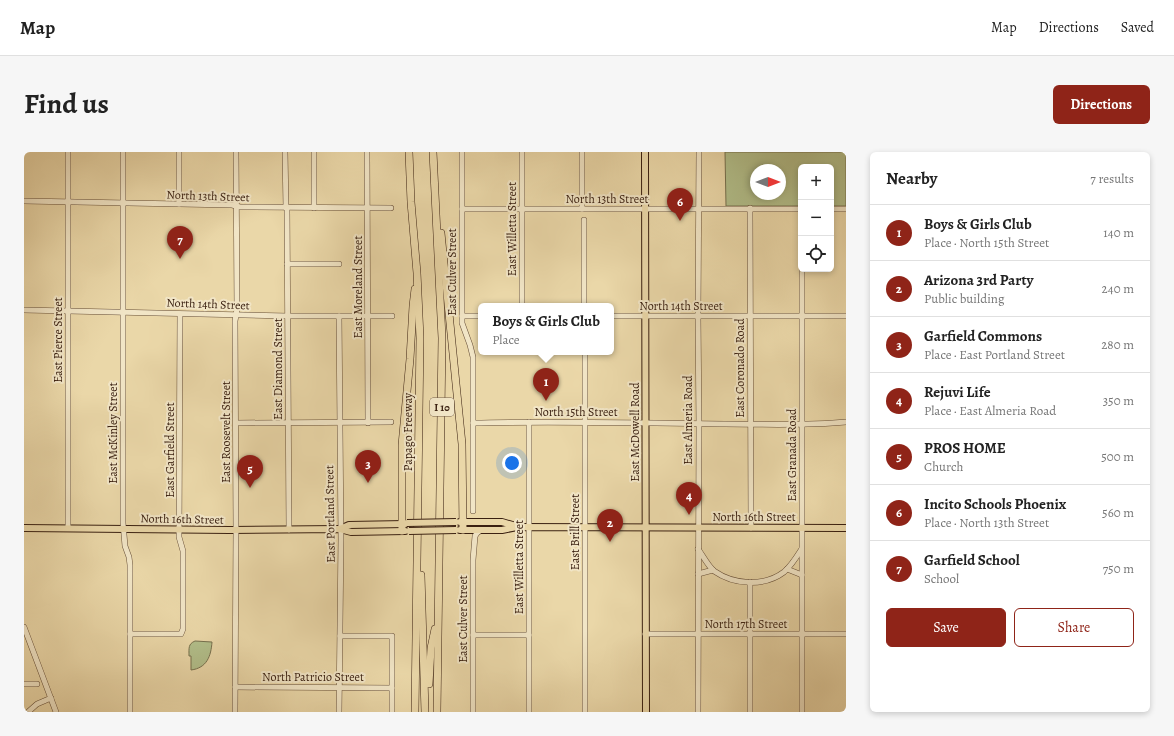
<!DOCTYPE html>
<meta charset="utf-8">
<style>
body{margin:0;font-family:Alegreya,serif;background:#f6f6f6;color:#222}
.controls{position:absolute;right:12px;top:12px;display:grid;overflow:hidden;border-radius:6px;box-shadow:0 2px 6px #0003}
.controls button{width:36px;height:36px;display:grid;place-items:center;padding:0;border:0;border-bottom:1px solid #e0e0e0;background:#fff;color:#222;font:20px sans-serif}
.compass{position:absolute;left:726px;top:12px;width:36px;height:36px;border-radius:50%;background:#fff;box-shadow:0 2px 6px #0003;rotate:90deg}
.you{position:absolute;left:488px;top:311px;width:14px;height:14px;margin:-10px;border:3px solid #fff;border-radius:50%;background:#1a73e8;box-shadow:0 0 0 6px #1a73e833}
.badge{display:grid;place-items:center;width:26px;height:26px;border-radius:50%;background:#8f2418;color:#fff;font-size:13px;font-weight:700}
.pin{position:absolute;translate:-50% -33px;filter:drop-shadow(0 1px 2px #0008)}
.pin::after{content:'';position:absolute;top:21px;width:14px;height:12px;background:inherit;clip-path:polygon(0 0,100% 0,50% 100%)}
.popup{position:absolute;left:454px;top:151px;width:136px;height:52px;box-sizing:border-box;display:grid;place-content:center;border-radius:6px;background:#fff;filter:drop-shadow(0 1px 3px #0005);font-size:13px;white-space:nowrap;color:#767676}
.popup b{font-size:15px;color:#222}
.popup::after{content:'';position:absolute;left:50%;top:100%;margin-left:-8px;border:8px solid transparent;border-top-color:#fff}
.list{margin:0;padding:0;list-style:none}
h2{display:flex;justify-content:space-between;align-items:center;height:52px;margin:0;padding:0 16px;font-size:17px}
h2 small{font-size:13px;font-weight:400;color:#767676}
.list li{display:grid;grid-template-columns:26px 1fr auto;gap:12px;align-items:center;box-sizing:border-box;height:56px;padding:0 16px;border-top:1px solid #e0e0e0}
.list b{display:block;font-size:15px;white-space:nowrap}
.list p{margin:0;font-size:13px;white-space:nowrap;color:#767676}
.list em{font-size:13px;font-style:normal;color:#767676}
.actions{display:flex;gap:8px;padding:12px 16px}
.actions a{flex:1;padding:9px 0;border:1px solid #8f2418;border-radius:6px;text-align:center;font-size:14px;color:#8f2418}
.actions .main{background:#8f2418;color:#fff}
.icon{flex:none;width:22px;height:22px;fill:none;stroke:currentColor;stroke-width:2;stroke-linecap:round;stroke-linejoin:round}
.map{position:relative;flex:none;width:822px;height:560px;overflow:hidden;border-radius:6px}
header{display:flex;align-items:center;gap:24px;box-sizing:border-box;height:56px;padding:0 20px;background:#fff;border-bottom:1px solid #e0e0e0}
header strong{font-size:19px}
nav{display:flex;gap:22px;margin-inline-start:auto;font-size:14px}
.intro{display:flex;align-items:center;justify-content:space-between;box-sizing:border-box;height:96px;padding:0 24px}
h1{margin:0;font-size:28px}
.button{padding:10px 18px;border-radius:6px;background:#8f2418;color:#fff;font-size:14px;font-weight:700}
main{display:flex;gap:24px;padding:0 24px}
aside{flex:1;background:#fff;border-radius:6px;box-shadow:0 2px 6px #0003}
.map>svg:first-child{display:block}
.green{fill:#b2bf8b;stroke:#76704e;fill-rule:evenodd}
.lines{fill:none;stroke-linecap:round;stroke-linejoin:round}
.minor-casing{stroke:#664e37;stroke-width:6}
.major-casing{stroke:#3a2011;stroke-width:8}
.highway-casing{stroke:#3a2011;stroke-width:8}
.minor{stroke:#f1e5c6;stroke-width:5}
.major{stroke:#ead7a8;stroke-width:6}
.highway{stroke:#ead7a8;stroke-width:7}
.major-bridge-casing{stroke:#3a2011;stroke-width:8;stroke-linecap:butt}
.major-bridge{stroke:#ead7a8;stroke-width:6}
.labels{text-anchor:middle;stroke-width:4;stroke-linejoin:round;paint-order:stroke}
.shield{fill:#f1e5c6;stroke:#715b47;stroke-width:1}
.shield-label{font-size:11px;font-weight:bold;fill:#3a2011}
.street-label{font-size:12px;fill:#3a2011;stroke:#f1e5c6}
</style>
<header>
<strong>Map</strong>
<nav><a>Map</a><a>Directions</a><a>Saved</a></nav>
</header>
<div class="intro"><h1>Find us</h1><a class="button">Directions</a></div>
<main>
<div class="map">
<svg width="822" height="560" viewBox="0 0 822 560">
<rect width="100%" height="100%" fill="#ead7a8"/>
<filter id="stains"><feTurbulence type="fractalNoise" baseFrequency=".005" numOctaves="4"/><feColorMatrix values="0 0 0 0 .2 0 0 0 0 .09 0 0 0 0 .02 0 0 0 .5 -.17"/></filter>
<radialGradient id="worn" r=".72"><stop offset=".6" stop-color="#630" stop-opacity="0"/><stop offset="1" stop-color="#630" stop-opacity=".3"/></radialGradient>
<!-- green -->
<g class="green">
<path d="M701,0H822V54H807V15H777V54H702ZM732,18H756V42H732Z"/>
<path d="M171,489L188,490C187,504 183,516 167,518V504H165C165,496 164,492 171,489Z"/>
</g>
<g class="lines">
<defs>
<g id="minor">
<polyline points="44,0 44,376"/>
<polyline points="99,0 99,371 101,394 105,405 106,413 106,560"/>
<polyline points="155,0 155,52"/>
<polyline points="261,0 262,56"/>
<polyline points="290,0 290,56"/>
<polyline points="343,0 344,271"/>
<polyline points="438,0 438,171 446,193 449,205 449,359"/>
<polyline points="0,49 208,53 216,55 367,56"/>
<polyline points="263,56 265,378"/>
<polyline points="726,56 727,376"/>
<polyline points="438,57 777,57"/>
<polyline points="558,57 558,0"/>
<polyline points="807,57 822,57"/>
<polyline points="263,112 315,112"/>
<polyline points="498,154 498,0"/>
<polyline points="560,154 560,68"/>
<polyline points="0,158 264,164 368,164"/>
<polyline points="315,164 317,387 315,560"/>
<polyline points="438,164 457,164"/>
<polyline points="587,164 822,164"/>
<polyline points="561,200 561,560"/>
<polyline points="505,270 505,560"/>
<polyline points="212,271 367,270"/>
<path d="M449,271C533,269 617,271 701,272C741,272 782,274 822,270"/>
<path d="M674,397C679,404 684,414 690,419C710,433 740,435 760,420C767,414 772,406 777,398"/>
<polyline points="763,417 778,423"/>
<polyline points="674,422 689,418"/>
<polyline points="726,430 726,560"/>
<polyline points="0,475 32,560"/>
<polyline points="106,482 157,482 159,477 159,399 155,385 156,162"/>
<polyline points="621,482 822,482"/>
<polyline points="449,483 505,483"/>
<polyline points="316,484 368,484 368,560"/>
<polyline points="0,532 13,532"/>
<polyline points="211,535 368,536"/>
<polyline points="4,560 13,552 27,546"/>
<polyline points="211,560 212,378 211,169 213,157 212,0"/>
<polyline points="449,560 449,408 451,384 453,381 457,378"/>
<polyline points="674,560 675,275 674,164 675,0"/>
<polyline points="778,560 778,117"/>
</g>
<g id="major">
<polyline points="621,0 622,560"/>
<polyline points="436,370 478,370 492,374"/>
<polyline points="0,376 206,378 316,377 327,380 381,379"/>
<polyline points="316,377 325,373 381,372"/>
<polyline points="436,378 478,378 493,375 822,376"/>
</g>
<g id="highway">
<polyline points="385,0 387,50 393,121 396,186 391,560"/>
<polyline points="409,0 418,186 413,560"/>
<polyline points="417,81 438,292 439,378"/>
<polyline points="378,379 378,293 386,207 389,154 391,137"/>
<polyline points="397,423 401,560"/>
<polyline points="405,532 407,496 411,477"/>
</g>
</defs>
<!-- minor casing -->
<use href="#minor" class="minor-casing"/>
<!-- major casing -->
<use href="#major" class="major-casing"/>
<!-- highway casing -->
<use href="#highway" class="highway-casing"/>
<!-- minor -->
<use href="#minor" class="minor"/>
<!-- major -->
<use href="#major" class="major"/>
<!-- highway -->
<use href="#highway" class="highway"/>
<defs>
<g id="major-bridge">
<polyline points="383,371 432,370"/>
<polyline points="385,379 432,378"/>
</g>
</defs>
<!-- major-bridge casing -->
<use href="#major-bridge" class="major-bridge-casing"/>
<!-- major-bridge -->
<use href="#major-bridge" class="major-bridge"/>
</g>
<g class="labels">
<!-- shield labels -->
<rect class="shield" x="406" y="246" width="24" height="18" rx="3"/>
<g class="shield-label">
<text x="418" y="259">I 10</text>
</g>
<!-- street labels -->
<g class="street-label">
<text transform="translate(184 44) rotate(2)" y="4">North 13th Street</text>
<text x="583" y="51">North 13th Street</text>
<text transform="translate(488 77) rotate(-90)" y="4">East Willetta Street</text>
<text transform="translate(428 120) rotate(-90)" y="4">East Culver Street</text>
<text transform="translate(334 135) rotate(-90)" y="4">East Moreland Street</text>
<text transform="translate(184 152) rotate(2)" y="4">North 14th Street</text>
<text x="657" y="158">North 14th Street</text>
<text transform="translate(34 188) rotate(-90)" y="4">East Pierce Street</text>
<text transform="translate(716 216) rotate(-90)" y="4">East Coronado Road</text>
<text transform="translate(254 217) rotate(-90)" y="4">East Diamond Street</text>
<text x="552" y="264">North 15th Street</text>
<text transform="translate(664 268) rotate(-90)" y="4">East Almeria Road</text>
<text transform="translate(202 280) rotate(-90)" y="4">East Roosevelt Street</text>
<text transform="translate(384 280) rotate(-90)" y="4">Papago Freeway</text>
<text transform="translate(611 280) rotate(-90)" y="4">East McDowell Road</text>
<text transform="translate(89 281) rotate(-90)" y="4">East McKinley Street</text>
<text transform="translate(146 298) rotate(-90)" y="4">East Garfield Street</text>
<text transform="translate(768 303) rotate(-90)" y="4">East Granada Road</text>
<text transform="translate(306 362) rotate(-91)" y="4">East Portland Street</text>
<text x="730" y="369">North 16th Street</text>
<text transform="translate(158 367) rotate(1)" y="4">North 16th Street</text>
<text transform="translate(551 380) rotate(-90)" y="4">East Brill Street</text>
<text transform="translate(495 415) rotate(-90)" y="4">East Willetta Street</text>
<text transform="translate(439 467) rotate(-90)" y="4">East Culver Street</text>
<text x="722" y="476">North 17th Street</text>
<text x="289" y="529">North Patricio Street</text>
</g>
</g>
<rect width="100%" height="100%" filter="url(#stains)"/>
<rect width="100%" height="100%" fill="url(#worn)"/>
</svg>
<div class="controls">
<button>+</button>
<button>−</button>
<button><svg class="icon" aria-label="locate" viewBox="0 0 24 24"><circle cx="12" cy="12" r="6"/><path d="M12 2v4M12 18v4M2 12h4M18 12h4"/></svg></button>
</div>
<svg class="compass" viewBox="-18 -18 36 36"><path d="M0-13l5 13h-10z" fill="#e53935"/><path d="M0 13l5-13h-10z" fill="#767676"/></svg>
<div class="you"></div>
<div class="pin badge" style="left:522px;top:249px">1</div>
<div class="popup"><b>Boys &amp; Girls Club</b>Place</div>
<div class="pin badge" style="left:586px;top:390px">2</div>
<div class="pin badge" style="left:344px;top:331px">3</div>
<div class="pin badge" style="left:665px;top:363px">4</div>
<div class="pin badge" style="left:226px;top:336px">5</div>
<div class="pin badge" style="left:656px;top:69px">6</div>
<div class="pin badge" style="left:156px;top:107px">7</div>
</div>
<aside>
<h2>Nearby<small>7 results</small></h2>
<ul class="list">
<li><span class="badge">1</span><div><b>Boys &amp; Girls Club</b><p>Place · North 15th Street</p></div><em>140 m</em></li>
<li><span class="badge">2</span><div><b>Arizona 3rd Party</b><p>Public building</p></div><em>240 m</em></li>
<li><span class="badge">3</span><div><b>Garfield Commons</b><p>Place · East Portland Street</p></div><em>280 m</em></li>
<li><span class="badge">4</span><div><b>Rejuvi Life</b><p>Place · East Almeria Road</p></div><em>350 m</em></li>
<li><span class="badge">5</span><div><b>PROS HOME</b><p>Church</p></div><em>500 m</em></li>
<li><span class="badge">6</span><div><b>Incito Schools Phoenix</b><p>Place · North 13th Street</p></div><em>560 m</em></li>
<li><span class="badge">7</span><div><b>Garfield School</b><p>School</p></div><em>750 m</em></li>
</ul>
<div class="actions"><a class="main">Save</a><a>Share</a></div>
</aside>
</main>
